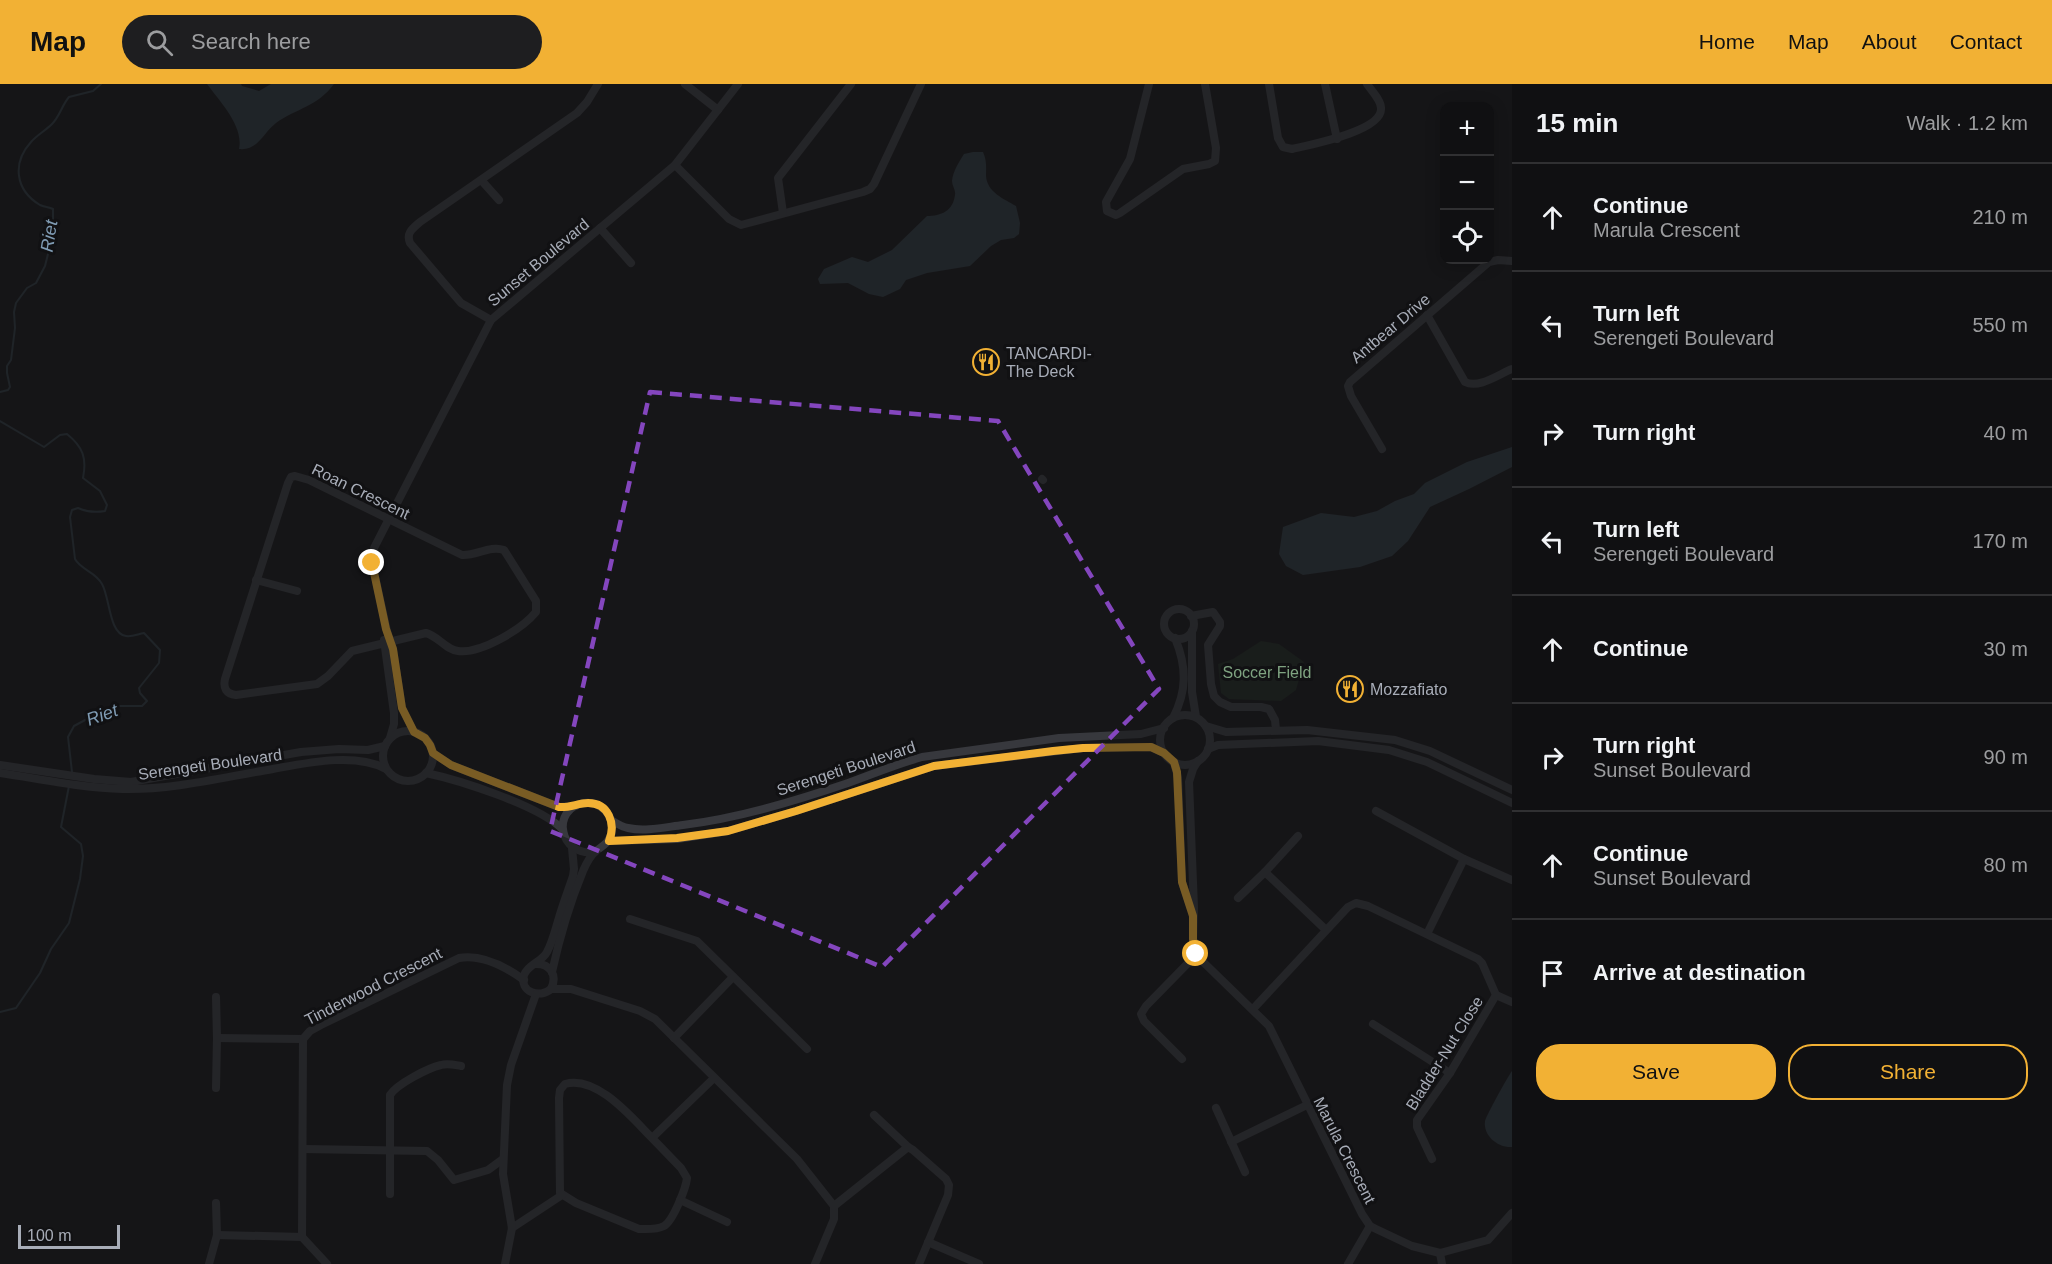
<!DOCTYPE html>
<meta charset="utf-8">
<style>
body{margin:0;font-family:Helvetica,sans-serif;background:#1e1e20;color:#f1f3f6}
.controls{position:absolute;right:18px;top:18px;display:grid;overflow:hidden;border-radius:12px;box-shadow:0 3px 15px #0003}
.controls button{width:54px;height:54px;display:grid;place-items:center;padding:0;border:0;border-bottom:2px solid #303032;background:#101012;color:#f1f3f6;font:30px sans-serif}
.scale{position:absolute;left:18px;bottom:15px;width:102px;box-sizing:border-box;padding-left:6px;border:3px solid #a8adb8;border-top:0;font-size:16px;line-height:21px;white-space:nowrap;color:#a8adb8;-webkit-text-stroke:4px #111113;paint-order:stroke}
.stop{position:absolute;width:18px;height:18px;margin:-14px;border:4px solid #f2b134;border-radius:50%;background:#fff}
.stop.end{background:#f2b134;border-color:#fff;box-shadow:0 2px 6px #0008}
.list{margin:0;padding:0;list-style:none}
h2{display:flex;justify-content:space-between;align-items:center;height:78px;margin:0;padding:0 24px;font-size:26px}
h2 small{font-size:20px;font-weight:400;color:#9c9d9f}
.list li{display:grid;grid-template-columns:39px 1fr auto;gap:18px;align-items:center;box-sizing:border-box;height:108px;padding:0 24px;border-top:2px solid #303032}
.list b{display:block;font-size:22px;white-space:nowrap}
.list p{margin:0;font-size:20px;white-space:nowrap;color:#9c9d9f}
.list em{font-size:20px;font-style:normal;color:#9c9d9f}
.actions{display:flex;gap:12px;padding:18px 24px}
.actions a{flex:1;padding:14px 0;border:2px solid #f2b134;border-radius:24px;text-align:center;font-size:21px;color:#f2b134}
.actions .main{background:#f2b134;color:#111}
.icon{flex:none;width:33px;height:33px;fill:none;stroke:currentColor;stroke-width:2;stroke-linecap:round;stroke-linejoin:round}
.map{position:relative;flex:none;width:1512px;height:1180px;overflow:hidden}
header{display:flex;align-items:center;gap:36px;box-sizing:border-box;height:84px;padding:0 30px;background:#f2b134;color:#111}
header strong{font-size:28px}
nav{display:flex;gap:33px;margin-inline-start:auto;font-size:21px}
.search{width:420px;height:54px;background:#1e1e20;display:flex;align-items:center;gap:15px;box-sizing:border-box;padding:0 21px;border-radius:33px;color:#9c9d9f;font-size:22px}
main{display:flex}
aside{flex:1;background:#101012}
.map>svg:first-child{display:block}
.green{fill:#1e261f}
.water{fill:#2c353c}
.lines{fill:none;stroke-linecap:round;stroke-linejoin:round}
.stream{stroke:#2c353c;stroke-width:2}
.street{stroke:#37383d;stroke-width:8}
.route{stroke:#f2b134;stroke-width:8}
.marked{fill:none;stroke:#8446be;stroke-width:4.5;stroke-dasharray:12 8;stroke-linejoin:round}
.labels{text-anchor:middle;stroke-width:6;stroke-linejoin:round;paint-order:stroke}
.street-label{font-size:16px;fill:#a8adb8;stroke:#111113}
.poi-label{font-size:16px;fill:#a8adb8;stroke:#111113;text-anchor:start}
.park-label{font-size:16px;fill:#7fa381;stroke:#111113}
.water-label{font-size:18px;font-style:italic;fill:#7f9bb3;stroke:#111113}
</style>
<header>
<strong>Map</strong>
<div class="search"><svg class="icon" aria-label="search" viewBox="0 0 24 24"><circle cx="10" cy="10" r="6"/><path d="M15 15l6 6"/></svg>Search here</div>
<nav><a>Home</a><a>Map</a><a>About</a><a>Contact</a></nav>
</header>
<main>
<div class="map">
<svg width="1512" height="1180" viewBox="0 0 1512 1180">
<rect width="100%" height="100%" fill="#161618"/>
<!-- green -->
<polygon class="green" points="1261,557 1279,560 1304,578 1296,606 1281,617 1229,615 1221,609 1218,580 1233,575"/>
<!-- water -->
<g class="water">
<path d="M207,0H241L242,2L259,7L271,0H334C317,23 297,24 276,39C263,49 258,67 239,65C244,42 220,18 207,0Z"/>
<path d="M973,68H983C987,77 986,83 986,92C987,108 1004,115 1016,122L1020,139L1019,150L1014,154L1001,156L991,162L970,182L927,189L906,196L900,205L883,213L869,210L848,199L820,200L818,195L824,185L852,173L868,178L892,166L927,132C941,132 953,127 955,111C956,106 952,102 952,97C953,87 959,78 964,70Z"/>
<polygon points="1512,363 1512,383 1469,405 1430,423 1408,457 1392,472 1360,483 1303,491 1286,482 1279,470 1283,443 1321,429 1354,433 1377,427 1395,417 1414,410 1425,399 1467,378"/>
<path d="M1512,987V1063C1498,1064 1483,1052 1485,1037C1486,1032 1508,992 1512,987Z"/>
</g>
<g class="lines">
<!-- stream -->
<g class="stream">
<path d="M0,308L8,306L10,303L7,289V282L11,276L15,244L14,228L16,219L27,204L36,199L45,182L48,170L46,154L53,140V125C49,123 44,123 40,121C15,106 12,79 31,58C37,51 45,47 52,40C60,32 62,21 69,13L93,7L101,0"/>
<path d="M0,337L44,363L60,351L67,350C83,363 87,374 83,394L100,407L107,421L105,427C94,429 87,428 78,424L72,426L70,433L75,475C81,486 96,488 102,500C110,514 109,550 126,552C132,553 138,550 144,549L160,566L159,579L139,604L140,609L147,617L142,622H116L95,635H87L74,642L68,653L72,688"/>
<polyline points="0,928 16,924 40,889 51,865 69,839 80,795 83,772 81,760 61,743 69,702"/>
</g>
<!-- street -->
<g class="street">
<polyline points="685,0 718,26"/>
<polyline points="1149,0 1130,75 1106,118 1107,127 1116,131 1120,129 1183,85 1209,80 1215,77 1216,64 1205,0"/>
<path d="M1269,0L1278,54L1283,63L1292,65C1309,61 1383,47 1381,24C1381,16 1371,6 1367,0"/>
<polyline points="1325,0 1337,55"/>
<polyline points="675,81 729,135 741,141 863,108 870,105 874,100 921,0"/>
<polyline points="482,97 499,116"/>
<polyline points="783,129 778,94 851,0"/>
<polyline points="600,144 631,179"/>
<path d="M1427,231L1465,298C1479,305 1499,290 1512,285"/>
<path d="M491,236L461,219L410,159C406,149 412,145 420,138L577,29L587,18L598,0"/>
<polyline points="1382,365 1351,312 1348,302 1350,298 1489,178 1498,176 1512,177"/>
<path d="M295,392L309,396L462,471C476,472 490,461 504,466L536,517V528C522,545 481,570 458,567C446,566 438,552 426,549L352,567L328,592L317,600L236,611C226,610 223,604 225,595L288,399L291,393Z"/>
<polyline points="1042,395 1043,396"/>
<polyline points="256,496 297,507"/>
<circle cx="1179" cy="540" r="15"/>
<polyline points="1191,532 1213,528 1220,538 1220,542 1208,561 1211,600 1214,612 1220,618 1231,623 1261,623 1269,625 1275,636 1276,646"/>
<polyline points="1192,547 1192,608 1196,633"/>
<polyline points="384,556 394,629 394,640 390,654"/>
<circle cx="1185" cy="656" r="25"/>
<path d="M1173,634C1187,607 1187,583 1175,554"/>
<polyline points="1206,642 1226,648 1307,646 1395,656 1430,667 1512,706"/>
<circle cx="408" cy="672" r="25"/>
<polyline points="414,648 402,624 393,565 387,547 372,479 374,464 491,236 675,81 738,0"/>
<polyline points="1208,665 1218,661 1318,657 1389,666 1427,678 1512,719"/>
<polyline points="433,669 451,681 559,723 575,722"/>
<polyline points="1198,677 1193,685 1189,698 1194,824 1193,855 1196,871 1269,942 1362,1130 1370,1142 1376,1145 1412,1162 1440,1169 1488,1156 1512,1129"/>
<polyline points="1174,678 1178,694 1182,798 1191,825"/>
<polyline points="0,681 94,695 131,698 301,668 339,665 368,666 385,662"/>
<path d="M0,689C41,695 82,704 123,705C173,706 224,693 273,685C306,679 356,668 386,685"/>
<path d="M426,689C459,696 541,722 563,746"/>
<polyline points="1376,727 1464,775 1512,796"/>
<path d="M611,736C616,739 622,743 628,744C645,748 666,743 683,741C739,734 795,717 848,699C873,690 897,680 922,673L1059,654L1141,650L1164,644"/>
<polyline points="609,757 677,755 728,747 796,727 934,682 1083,664 1151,663 1164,669"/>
<polyline points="1265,788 1326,846"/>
<polyline points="1238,814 1265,788 1298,752"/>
<polyline points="630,835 697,857 807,965"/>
<polyline points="1427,850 1464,775"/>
<path d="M535,880C550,879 558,891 551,905C540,915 519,908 524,891C528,880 542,878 547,868C552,859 555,847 558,837C562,822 568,807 573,792L574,785L572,764"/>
<path d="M552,888C559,856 571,816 583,787C586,780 590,772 596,767C604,761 610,758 612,747C614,731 600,717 584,719C551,724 558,773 595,768"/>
<polyline points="551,905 571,905 640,927 655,935 797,1075 834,1122 834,1135 815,1180"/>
<polyline points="1253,925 1348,823 1356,819 1368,822 1478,875 1482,879 1496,911 1512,918"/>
<polyline points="1373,940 1450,989"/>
<polyline points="217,954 303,955"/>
<polyline points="674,954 733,893"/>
<polyline points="1182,975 1144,937 1141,930 1146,922 1196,871"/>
<polyline points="216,1004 217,954 216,913"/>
<polyline points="1216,1024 1245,1088"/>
<polyline points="874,1031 908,1063"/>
<path d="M652,1054L681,1084L687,1094C686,1104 673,1137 664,1142C656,1146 647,1145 639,1145L576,1119L560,1109L559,1014L560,1006L565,1000C597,991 632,1034 652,1054L714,994"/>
<polyline points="1231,1058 1307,1021"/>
<polyline points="303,1065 427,1067 438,1076 454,1096 488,1086 503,1075"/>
<polyline points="1432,1075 1417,1043 1417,1036 1450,989 1496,911"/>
<path d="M390,1110V1011C397,1000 428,984 441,981C448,979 455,981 461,982"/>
<polyline points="680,1116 727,1138"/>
<polyline points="834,1122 908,1063 913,1066 946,1095 949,1101 948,1111 919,1180"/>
<polyline points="512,1144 562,1111"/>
<polyline points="217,1151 302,1153"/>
<polyline points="928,1158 979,1180"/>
<polyline points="1440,1169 1442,1180"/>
<polyline points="209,1180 217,1151 216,1119"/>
<path d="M327,1180L302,1153L303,955L310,947L321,941L459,874C481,870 506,883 524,896"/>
<polyline points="505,1180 512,1144 503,1090 507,1001 511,981 536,910"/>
<polyline points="1348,1180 1370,1142"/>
</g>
</g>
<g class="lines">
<!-- route -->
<path class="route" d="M372,479L386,545L393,565L402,624L414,648L425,654L430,661L433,669L451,681L559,723C570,724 578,719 588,719C609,719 616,740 609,757L677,754L728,747L796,727L934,682L1053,667L1083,664L1151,663L1164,669L1174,678L1177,688L1182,798L1193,832V855L1196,870"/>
</g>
<!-- marked area -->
<path d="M0 0H1512V1180H0ZM650,308L998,337L1159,605L882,883L550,747Z" fill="#161618" fill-opacity=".55" fill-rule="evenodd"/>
<path class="marked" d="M650,308L998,337L1159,605L882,883L550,747Z"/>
<!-- icons -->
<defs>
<symbol id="restaurant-ring" viewBox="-11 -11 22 22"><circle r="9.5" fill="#111113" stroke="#f2b134" stroke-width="1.5"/><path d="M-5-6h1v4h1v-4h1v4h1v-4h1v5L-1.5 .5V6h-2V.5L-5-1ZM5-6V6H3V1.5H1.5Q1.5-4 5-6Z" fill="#f2b134"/></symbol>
</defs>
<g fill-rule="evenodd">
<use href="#restaurant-ring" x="971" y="263" width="30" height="30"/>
<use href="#restaurant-ring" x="1335" y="590" width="30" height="30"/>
</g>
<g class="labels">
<!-- street labels -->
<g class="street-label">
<text transform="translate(538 178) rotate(-40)" y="6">Sunset Boulevard</text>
<text transform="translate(1390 244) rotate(-40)" y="6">Antbear Drive</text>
<text transform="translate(361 407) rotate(26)" y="6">Roan Crescent</text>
<text transform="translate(210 680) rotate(-8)" y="6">Serengeti Boulevard</text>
<text transform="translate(846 684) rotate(-18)" y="6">Serengeti Boulevard</text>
<text transform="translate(373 902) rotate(-27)" y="6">Tinderwood Crescent</text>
<text transform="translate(1444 969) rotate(-58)" y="6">Bladder-Nut Close</text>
<text transform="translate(1345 1066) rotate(63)" y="6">Marula Crescent</text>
</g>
<!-- poi labels -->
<g class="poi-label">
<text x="1006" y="275">TANCARDI-<tspan x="1006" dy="18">The Deck</tspan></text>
<text x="1370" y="611">Mozzafiato</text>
</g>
<!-- park labels -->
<g class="park-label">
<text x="1267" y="594">Soccer Field</text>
</g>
<!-- water labels -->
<g class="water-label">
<text transform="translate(49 152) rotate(-81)" y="6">Riet</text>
<text transform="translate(102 631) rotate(-20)" y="6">Riet</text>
</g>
</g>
</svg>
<div class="controls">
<button>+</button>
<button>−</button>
<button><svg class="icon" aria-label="locate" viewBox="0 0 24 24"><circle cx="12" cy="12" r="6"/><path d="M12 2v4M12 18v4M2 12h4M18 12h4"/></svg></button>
</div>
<div class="scale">100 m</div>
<div class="stop" style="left:1196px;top:870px"></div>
<div class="stop end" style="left:372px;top:479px"></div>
</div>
<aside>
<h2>15 min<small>Walk · 1.2 km</small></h2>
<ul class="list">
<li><svg class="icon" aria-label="ahead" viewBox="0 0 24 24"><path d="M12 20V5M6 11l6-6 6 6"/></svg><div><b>Continue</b><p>Marula Crescent</p></div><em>210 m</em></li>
<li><svg class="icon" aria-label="left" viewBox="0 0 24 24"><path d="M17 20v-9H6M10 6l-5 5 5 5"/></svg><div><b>Turn left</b><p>Serengeti Boulevard</p></div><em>550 m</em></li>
<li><svg class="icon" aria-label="right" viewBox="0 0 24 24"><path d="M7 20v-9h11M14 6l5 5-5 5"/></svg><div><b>Turn right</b></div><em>40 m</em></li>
<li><svg class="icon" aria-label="left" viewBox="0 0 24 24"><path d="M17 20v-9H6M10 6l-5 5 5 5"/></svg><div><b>Turn left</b><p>Serengeti Boulevard</p></div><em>170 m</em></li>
<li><svg class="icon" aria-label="ahead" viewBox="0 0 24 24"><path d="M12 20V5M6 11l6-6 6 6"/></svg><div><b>Continue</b></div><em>30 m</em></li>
<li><svg class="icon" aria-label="right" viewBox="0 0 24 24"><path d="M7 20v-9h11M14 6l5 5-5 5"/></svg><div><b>Turn right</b><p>Sunset Boulevard</p></div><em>90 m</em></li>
<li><svg class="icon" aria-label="ahead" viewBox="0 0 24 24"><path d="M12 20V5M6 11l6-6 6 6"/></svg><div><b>Continue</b><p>Sunset Boulevard</p></div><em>80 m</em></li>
<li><svg class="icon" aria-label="arrive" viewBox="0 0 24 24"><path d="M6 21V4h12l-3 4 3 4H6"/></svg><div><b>Arrive at destination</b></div></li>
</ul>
<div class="actions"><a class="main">Save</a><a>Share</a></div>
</aside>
</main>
